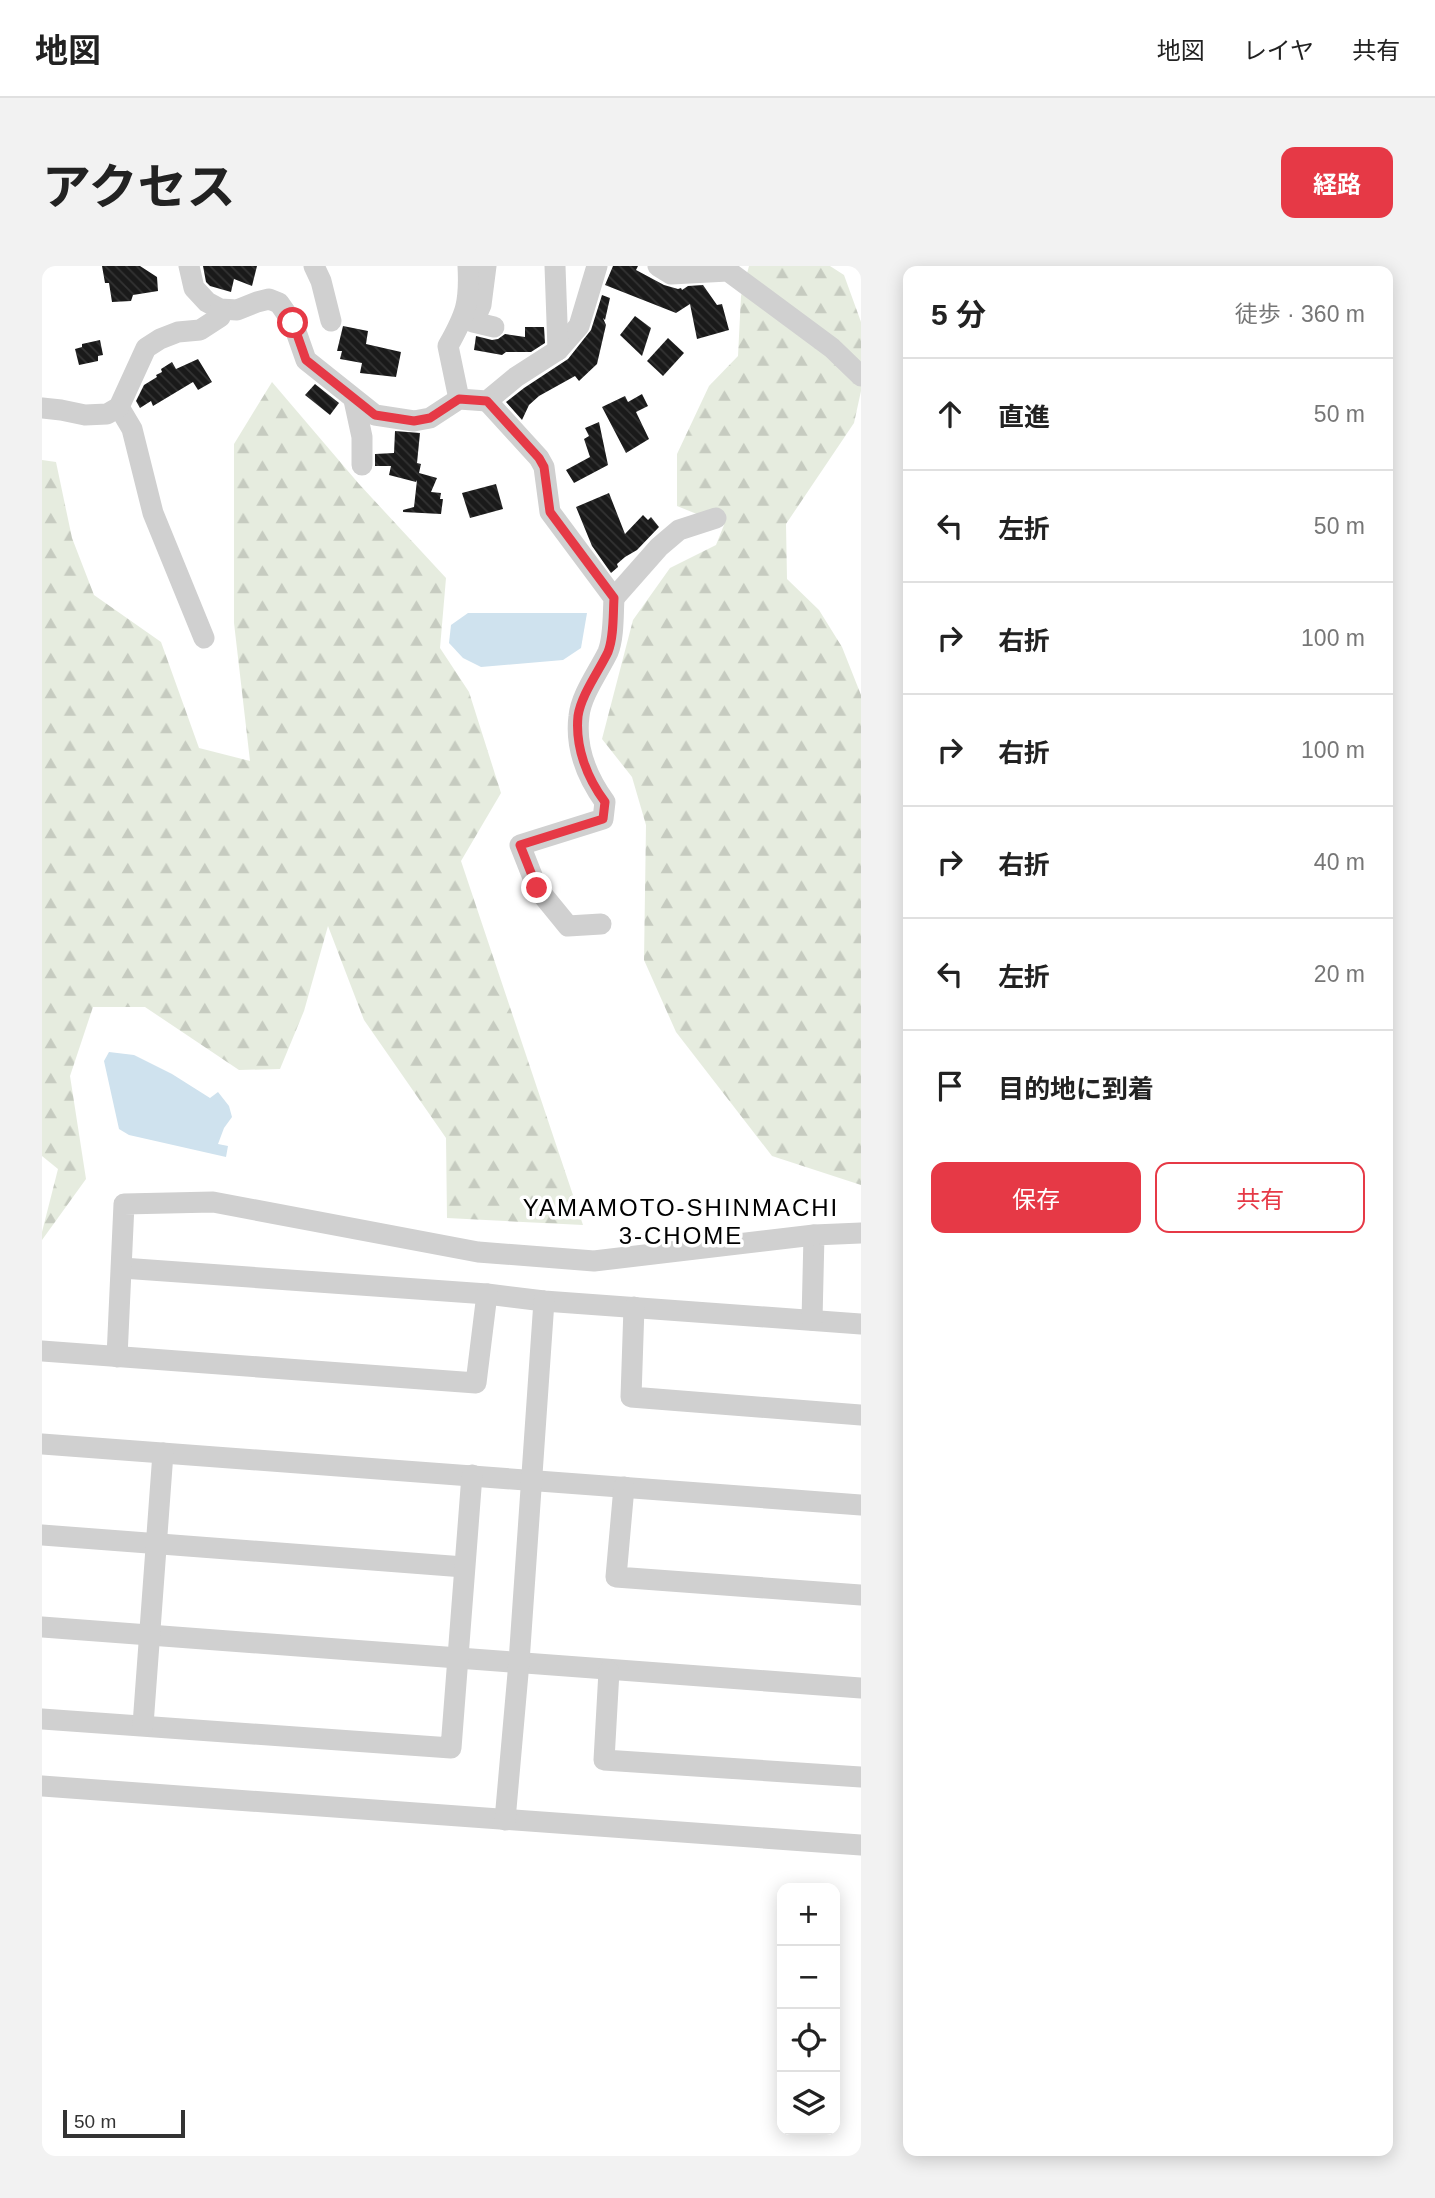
<!DOCTYPE html>
<html lang="ja">
<meta charset="utf-8">
<style>
body{margin:0;font-family:Arial,"Noto Sans JP",sans-serif;background:#f2f2f2;color:#222}
.controls{position:absolute;right:21px;bottom:21px;display:grid;overflow:hidden;border-radius:14px;box-shadow:0 4px 18px #0003}
.controls button{width:63px;height:63px;display:grid;place-items:center;padding:0;border:0;border-bottom:2px solid #e0e0e0;background:#fff;color:#222;font:35px sans-serif}
.scale{position:absolute;left:21px;bottom:18px;width:122px;box-sizing:border-box;padding-left:7px;border:4px solid #333;border-top:0;font-size:19px;line-height:24px;white-space:nowrap;color:#333;-webkit-text-stroke:5px #fff;paint-order:stroke}
.stop{position:absolute;width:21px;height:21px;margin:-16px;border:5px solid #e63946;border-radius:50%;background:#fff}
.stop.end{background:#e63946;border-color:#fff;box-shadow:0 2px 7px #0008}
.list{margin:0;padding:0;list-style:none}
h2{display:flex;justify-content:space-between;align-items:center;height:91px;margin:0;padding:0 28px;font-size:30px}
h2 small{font-size:23px;font-weight:400;color:#767676}
.list li{display:grid;grid-template-columns:46px 1fr auto;gap:21px;align-items:center;box-sizing:border-box;height:112px;padding:0 28px;border-top:2px solid #e0e0e0}
.list b{display:block;font-size:26px;white-space:nowrap}
.list em{font-size:23px;font-style:normal;color:#767676}
.actions{display:flex;gap:14px;padding:21px 28px}
.actions a{flex:1;padding:16px 0;border:2px solid #e63946;border-radius:14px;text-align:center;font-size:24px;color:#e63946}
.actions .main{background:#e63946;color:#fff}
.icon{flex:none;width:38px;height:38px;fill:none;stroke:currentColor;stroke-width:2;stroke-linecap:round;stroke-linejoin:round}
.map{position:relative;flex:none;width:819px;height:1890px;overflow:hidden;border-radius:14px}
header{display:flex;align-items:center;gap:42px;box-sizing:border-box;height:98px;padding:0 35px;background:#fff;border-bottom:2px solid #e0e0e0}
header strong{font-size:33px}
nav{display:flex;gap:38px;margin-inline-start:auto;font-size:24px}
.intro{display:flex;align-items:center;justify-content:space-between;box-sizing:border-box;height:168px;padding:0 42px}
h1{margin:0;font-size:49px}
.button{padding:18px 32px;border-radius:14px;background:#e63946;color:#fff;font-size:24px;font-weight:700}
main{display:flex;gap:42px;padding:0 42px}
aside{flex:1;background:#fff;border-radius:14px;box-shadow:0 4px 18px #0003}
.map>svg:first-child{display:block}
.forest{fill:url(#forest-firs)}
.water{fill:#cfe2ee}
.building{fill:url(#building-back-hatch)}
.lines{fill:none;stroke-linecap:round;stroke-linejoin:round}
.minor{stroke:#d0d0d0;stroke-width:21}
.route{stroke:#e63946;stroke-width:9}
.labels{text-anchor:middle;stroke-width:7;stroke-linejoin:round;paint-order:stroke}
.neighbourhood-label{font-size:24px;letter-spacing:2px;fill:#000;stroke:#fff}
</style>
<header>
<strong>地図</strong>
<nav><a>地図</a><a>レイヤ</a><a>共有</a></nav>
</header>
<div class="intro"><h1>アクセス</h1><a class="button">経路</a></div>
<main>
<div class="map">
<svg width="819" height="1890" viewBox="0 0 819 1890">
<defs>
<pattern id="forest-firs" width="22" height="20" patternUnits="userSpaceOnUse" patternTransform="scale(1.75)"><rect width="22" height="20" fill="#e6ecdf"/><path d="M5 1l3.5 6h-7zM16 11l3.5 6h-7z" fill="#c6cbc0"/></pattern>
<pattern id="building-back-hatch" width="6" height="6" patternUnits="userSpaceOnUse" patternTransform="scale(1.75)"><rect width="6" height="6" fill="#1a1a1a"/><path d="M-1 5l2 2M0 0l6 6M5-1l2 2" fill="none" stroke="#333"/></pattern>
</defs>
<rect width="100%" height="100%" fill="#fff"/>
<!-- forest -->
<g class="forest">
<polygon points="707,0 788,0 802,9 819,56 819,125 812,157 744,258 745,313 777,344 800,381 819,429 819,919 730,890 634,766 602,694 604,559 590,511 560,473 591,354 628,302 674,279 682,259 635,240 635,188 667,120 696,90 699,30"/>
<polygon points="230,116 317,218 404,312 398,382 427,426 459,527 419,595 541,959 405,952 404,872 322,754 286,660 262,745 238,803 197,804 103,741 51,741 28,810 44,913 0,974 0,966 16,903 0,890 0,194 14,196 30,272 52,329 119,376 157,482 208,495 192,357 192,178"/>
</g>
<!-- water -->
<g class="water">
<polygon points="426,347 545,347 539,382 521,394 439,401 421,392 407,377 409,359"/>
<polygon points="67,786 92,789 130,808 168,832 176,826 187,840 190,851 182,862 176,878 186,880 184,891 87,869 77,863 62,795"/>
</g>
<!-- building -->
<g class="building">
<polygon points="60,0 98,0 115,11 116,25 91,29 89,35 70,36 67,17 63,17"/>
<polygon points="161,0 215,0 210,20 192,13 189,26 168,20 164,16"/>
<polygon points="571,0 596,0 594,4 622,19 636,23 639,22 640,24 646,20 661,19 675,39 680,38 687,64 655,73 648,38 634,47 563,19"/>
<polygon points="560,29 568,32 563,54 561,52 564,59 555,98 537,115 533,110 497,130 487,139 480,154 464,136 482,122 526,93 549,64"/>
<polygon points="593,50 609,62 600,90 578,69"/>
<polygon points="301,60 326,65 324,78 359,86 354,111 318,107 320,97 298,93 300,85 295,85"/>
<polygon points="483,61 502,61 503,77 489,86 464,86 460,89 432,84 434,70 450,74 456,73 463,68 483,71"/>
<polygon points="626,72 642,87 621,110 605,95"/>
<polygon points="58,74 61,89 56,90 56,95 37,99 33,83 40,81 40,78"/>
<polygon points="156,93 170,116 156,124 151,116 111,140 109,135 98,142 94,135 102,119 115,111 114,109 120,106 119,103 130,96 134,103"/>
<polygon points="273,118 297,137 288,149 263,129"/>
<polygon points="600,128 606,140 594,146 607,173 584,187 560,141 583,130 586,136"/>
<polygon points="557,156 566,199 532,217 524,204 548,191 542,173 547,170 543,162"/>
<polygon points="353,165 378,167 375,197 379,198 377,207 395,212 389,226 399,227 398,233 401,233 399,248 361,246 361,244 372,241 375,214 374,216 347,209 349,200 333,200 333,188 352,187"/>
<polygon points="454,218 461,243 428,252 420,227"/>
<polygon points="567,227 583,268 601,249 606,254 609,251 617,261 595,284 583,291 575,298 576,301 569,307 550,280 534,241"/>
</g>
<g class="lines">
<!-- minor -->
<g class="minor">
<polyline points="147,0 152,22 165,36 178,43 195,44 215,36 227,33 237,37 251,57 264,94 333,149 372,155 388,152 417,133 445,135 474,111 516,84 537,60 555,0"/>
<polyline points="272,0 279,15 289,55"/>
<polyline points="513,0 516,84"/>
<polyline points="616,0 629,8 686,5 790,82 819,110"/>
<polyline points="435,48 439,39 444,0"/>
<polyline points="431,56 452,61"/>
<path d="M417,133L406,80C424,48 428,37 426,0"/>
<polyline points="312,134 320,171 320,199"/>
<path d="M445,135L497,192L502,201L508,246L572,332C571,348 572,371 566,386C557,405 539,429 537,450C533,481 545,511 563,536L561,553L478,579L495,622L526,660L559,658"/>
<polyline points="77,141 90,163 111,247 162,372"/>
<polyline points="0,142 19,144 43,149 65,148 77,141 104,82 118,73 136,66 158,64 178,51 178,43"/>
<polyline points="572,332 617,281 637,264 674,252"/>
<polyline points="80,1002 445,1028 502,1035 819,1058"/>
<polyline points="592,1041 589,1131 819,1149"/>
<polyline points="770,1054 772,969 819,967"/>
<polyline points="0,1085 434,1117 445,1028"/>
<polyline points="75,1091 82,938 171,936 436,986 552,995 772,969"/>
<polyline points="0,1178 819,1239"/>
<polyline points="582,1221 574,1311 819,1329"/>
<polyline points="0,1269 422,1301"/>
<polyline points="0,1361 819,1422"/>
<polyline points="567,1405 562,1494 819,1511"/>
<polyline points="0,1453 409,1482 430,1209"/>
<polyline points="101,1459 121,1187"/>
<polyline points="0,1520 819,1579"/>
<polyline points="463,1554 477,1396 502,1035"/>
</g>
</g>
<g class="lines">
<!-- route -->
<path class="route" d="M251,57L264,94L333,149L372,155L388,152L417,133L445,135L497,192L502,201L508,246L572,332C571,348 572,371 566,386C557,405 539,429 536,450C533,481 545,512 563,536L561,553L478,579L495,622"/>
</g>
<g class="labels">
<!-- neighbourhood labels -->
<g class="neighbourhood-label">
<text x="639" y="950">YAMAMOTO-SHINMACHI<tspan x="639" dy="28">3-CHOME</tspan></text>
</g>
</g>
</svg>
<div class="controls">
<button>+</button>
<button>−</button>
<button><svg class="icon" aria-label="locate" viewBox="0 0 24 24"><circle cx="12" cy="12" r="6"/><path d="M12 2v4M12 18v4M2 12h4M18 12h4"/></svg></button>
<button><svg class="icon" aria-label="layers" viewBox="0 0 24 24"><path d="M12 4l9 5-9 5-9-5zM3 14l9 5 9-5"/></svg></button>
</div>
<div class="scale">50 m</div>
<div class="stop" style="left:251px;top:57px"></div>
<div class="stop end" style="left:495px;top:622px"></div>
</div>
<aside>
<h2>5 分<small>徒歩 · 360 m</small></h2>
<ul class="list">
<li><svg class="icon" aria-label="ahead" viewBox="0 0 24 24"><path d="M12 20V5M6 11l6-6 6 6"/></svg><div><b>直進</b></div><em>50 m</em></li>
<li><svg class="icon" aria-label="left" viewBox="0 0 24 24"><path d="M17 20v-9H6M10 6l-5 5 5 5"/></svg><div><b>左折</b></div><em>50 m</em></li>
<li><svg class="icon" aria-label="right" viewBox="0 0 24 24"><path d="M7 20v-9h11M14 6l5 5-5 5"/></svg><div><b>右折</b></div><em>100 m</em></li>
<li><svg class="icon" aria-label="right" viewBox="0 0 24 24"><path d="M7 20v-9h11M14 6l5 5-5 5"/></svg><div><b>右折</b></div><em>100 m</em></li>
<li><svg class="icon" aria-label="right" viewBox="0 0 24 24"><path d="M7 20v-9h11M14 6l5 5-5 5"/></svg><div><b>右折</b></div><em>40 m</em></li>
<li><svg class="icon" aria-label="left" viewBox="0 0 24 24"><path d="M17 20v-9H6M10 6l-5 5 5 5"/></svg><div><b>左折</b></div><em>20 m</em></li>
<li><svg class="icon" aria-label="arrive" viewBox="0 0 24 24"><path d="M6 21V4h12l-3 4 3 4H6"/></svg><div><b>目的地に到着</b></div></li>
</ul>
<div class="actions"><a class="main">保存</a><a>共有</a></div>
</aside>
</main>
